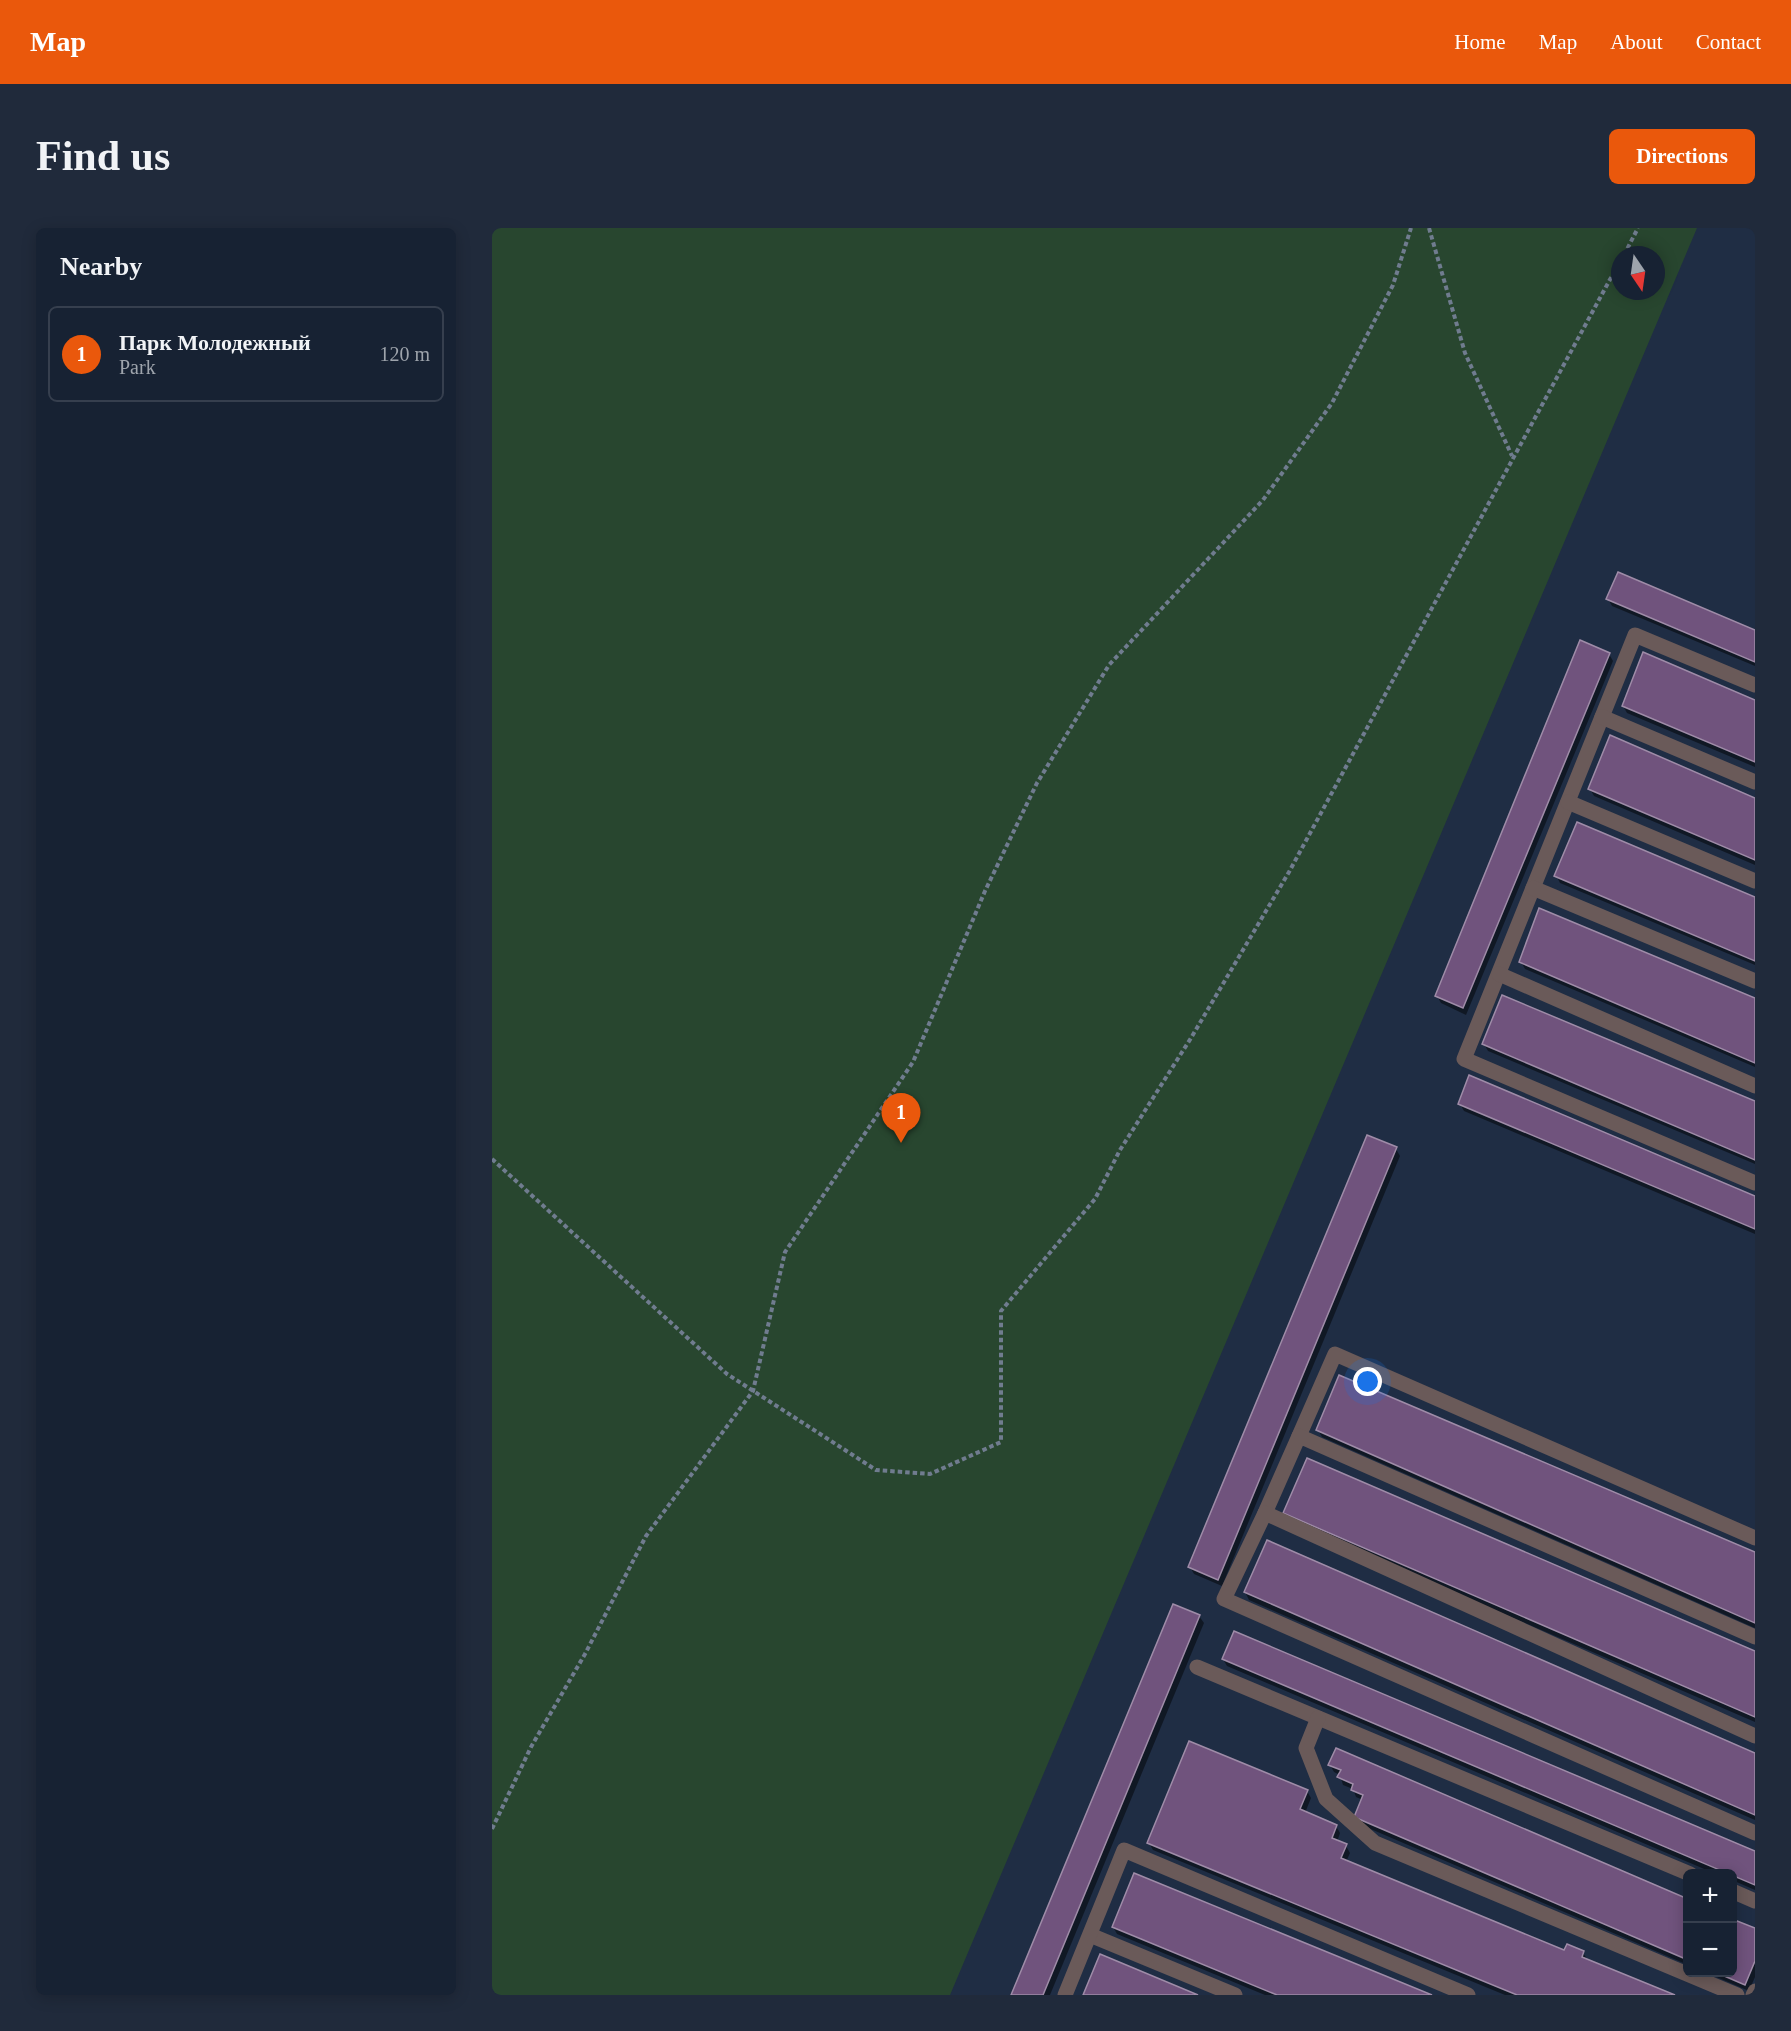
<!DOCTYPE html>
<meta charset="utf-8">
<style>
body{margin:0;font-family:"Times New Roman",serif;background:#202a3b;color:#f1f3f6}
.controls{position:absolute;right:18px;bottom:18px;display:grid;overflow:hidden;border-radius:9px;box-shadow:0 3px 15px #0003}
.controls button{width:54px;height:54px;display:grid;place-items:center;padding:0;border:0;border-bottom:2px solid #363f4e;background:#172233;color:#f1f3f6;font:30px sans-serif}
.compass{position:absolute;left:1119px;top:18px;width:54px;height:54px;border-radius:50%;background:#172233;box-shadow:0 3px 15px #0003;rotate:167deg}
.you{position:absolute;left:876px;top:1154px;width:21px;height:21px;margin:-15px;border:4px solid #fff;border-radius:50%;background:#1a73e8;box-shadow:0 0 0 9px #1a73e833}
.badge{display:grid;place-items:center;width:39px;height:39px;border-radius:50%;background:#ea580c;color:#fff;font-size:20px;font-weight:700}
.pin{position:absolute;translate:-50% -50px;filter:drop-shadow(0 2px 3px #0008)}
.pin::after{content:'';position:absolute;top:32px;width:21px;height:18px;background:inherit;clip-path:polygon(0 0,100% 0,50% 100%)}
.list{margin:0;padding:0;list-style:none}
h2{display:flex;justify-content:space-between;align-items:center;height:78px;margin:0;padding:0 24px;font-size:26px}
h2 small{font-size:20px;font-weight:400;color:#9ea4ac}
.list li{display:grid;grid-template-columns:39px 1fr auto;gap:18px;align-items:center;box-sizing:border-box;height:96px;margin:0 12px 12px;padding:0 12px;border:2px solid #363f4e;border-radius:9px}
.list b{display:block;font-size:22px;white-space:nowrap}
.list p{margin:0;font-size:20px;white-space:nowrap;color:#9ea4ac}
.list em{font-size:20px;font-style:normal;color:#9ea4ac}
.map{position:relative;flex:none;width:1263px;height:1767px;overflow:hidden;border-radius:9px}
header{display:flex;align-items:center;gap:36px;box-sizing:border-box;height:84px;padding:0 30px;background:#ea580c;color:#fff}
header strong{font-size:28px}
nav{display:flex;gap:33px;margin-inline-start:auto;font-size:21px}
.intro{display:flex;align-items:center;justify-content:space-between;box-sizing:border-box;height:144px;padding:0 36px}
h1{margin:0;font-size:42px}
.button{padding:15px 27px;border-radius:9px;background:#ea580c;color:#fff;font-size:21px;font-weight:700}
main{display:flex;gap:36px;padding:0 36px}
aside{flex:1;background:#172233;border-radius:9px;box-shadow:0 3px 15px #0003}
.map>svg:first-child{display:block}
.green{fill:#28462f;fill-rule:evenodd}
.shadow{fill:#0007}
.building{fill:#70537d;stroke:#9f8ca8;stroke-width:1.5}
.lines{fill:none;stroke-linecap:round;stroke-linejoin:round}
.path{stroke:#707c8f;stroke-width:4;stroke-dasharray:4.5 3;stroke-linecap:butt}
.service{stroke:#6a5a59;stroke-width:15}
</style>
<header>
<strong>Map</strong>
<nav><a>Home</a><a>Map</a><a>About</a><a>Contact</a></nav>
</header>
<div class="intro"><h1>Find us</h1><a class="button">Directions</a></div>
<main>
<aside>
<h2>Nearby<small></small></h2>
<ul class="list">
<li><span class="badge">1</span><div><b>Парк Молодежный</b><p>Park</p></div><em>120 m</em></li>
</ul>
</aside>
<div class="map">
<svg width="1263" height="1767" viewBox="0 0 1263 1767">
<rect width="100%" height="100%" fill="#1f2d44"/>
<!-- green -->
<path class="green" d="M0,0H1205L458,1767H0ZM1128,27H1164V63H1128Z"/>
<!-- shadow -->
<g class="shadow">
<polygon points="1116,371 1263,404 1263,438 1120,378"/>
<polygon points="1117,426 1121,433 974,787 949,775 945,768"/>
<polygon points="1263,474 1263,539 1135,485 1131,478"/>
<polygon points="1098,561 1263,571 1263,637 1102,568"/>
<polygon points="1064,647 1263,671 1263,737 1068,655"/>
<polygon points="1029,734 1263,772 1263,839 1033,741"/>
<polygon points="992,816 1263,874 1263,936 996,823"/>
<polygon points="968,876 1263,970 1263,1006 972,883"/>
<polygon points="904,921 908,928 730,1358 702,1346 698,1339"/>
<polygon points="826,1202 1263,1326 1263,1400 830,1209"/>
<polygon points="792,1285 1263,1425 1263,1494 796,1293"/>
<polygon points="753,1364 1263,1526 1263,1592 757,1372"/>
<polygon points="707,1388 712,1395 558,1767 521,1767"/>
<polygon points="731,1431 1263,1625 1263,1662 1240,1652 1240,1646 1224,1646 735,1438"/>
<polygon points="838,1537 1196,1673 1196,1737 867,1596 871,1572 864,1569 861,1561 851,1557 848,1547 842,1544"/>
<polygon points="815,1563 819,1570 813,1585 844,1598 848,1605 845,1614 854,1618 858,1625 854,1634 1073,1724 1091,1725 1096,1732 1179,1767 1013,1767 661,1622 657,1615"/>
<polygon points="621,1699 937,1767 773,1767 625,1706"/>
<polygon points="1263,1702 1263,1749 1257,1763 1213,1744 1240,1744"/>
</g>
<!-- building -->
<g class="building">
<polygon points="1126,344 1263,402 1263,434 1114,371"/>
<polygon points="1088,412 1118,425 971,780 943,768"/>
<polygon points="1151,424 1263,472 1263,534 1130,478"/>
<polygon points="1118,507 1263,570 1263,632 1096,561"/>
<polygon points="1085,594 1263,669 1263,733 1062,648"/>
<polygon points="1047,680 1263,770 1263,835 1027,734"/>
<polygon points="1010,767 1263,873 1263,932 990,816"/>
<polygon points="977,847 1263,968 1263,1001 966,876"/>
<polygon points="875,907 905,919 726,1352 696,1339"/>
<polygon points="847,1147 1263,1324 1263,1395 824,1202"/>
<polygon points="815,1230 1263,1423 1263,1489 791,1285"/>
<polygon points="775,1312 1263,1525 1263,1587 752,1364"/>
<polygon points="681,1376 708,1387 551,1767 519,1767"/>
<polygon points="742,1403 1263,1623 1263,1657 730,1431"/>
<polygon points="697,1513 816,1562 808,1581 845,1597 840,1610 855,1616 849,1630 1072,1722 1075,1716 1092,1723 1090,1729 1183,1767 1025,1767 655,1615"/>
<polygon points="844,1520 1196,1671 1196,1732 862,1589 871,1567 859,1562 861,1556 845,1549 849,1542 836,1537"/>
<polygon points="642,1645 940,1767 785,1767 620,1699"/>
<polygon points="1240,1691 1263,1700 1263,1733 1253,1757 1223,1744 1240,1744"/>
<polygon points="608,1726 706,1767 591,1767"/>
</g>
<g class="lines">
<!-- path -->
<g class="path">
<polyline points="937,0 973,125 1020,228"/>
<polyline points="1132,27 1146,0"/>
<polyline points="0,931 235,1146 384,1242 438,1246 509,1214 509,1083 603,971 628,922 699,810 797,644 1128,33"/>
<polyline points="0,1601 39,1519 93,1426 154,1308 261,1163 293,1024 421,834 493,663 545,555 617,437 771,272 840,175 901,57 919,0"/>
</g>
<!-- service -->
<g class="service">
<polyline points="1263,457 1143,407 972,831 1263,955"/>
<polyline points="1110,489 1263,554"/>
<polyline points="1076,574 1263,653"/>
<polyline points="1041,660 1263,753"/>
<polyline points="1007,746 1263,858"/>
<polyline points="807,1208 843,1126 1263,1310"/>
<polyline points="773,1285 807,1208 1263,1409"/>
<polyline points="705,1439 1198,1646"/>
<polyline points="826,1490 814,1520 834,1571 883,1615 1245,1767"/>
<polyline points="1263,1508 773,1285 732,1371 1263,1605"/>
<polyline points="1240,1663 1263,1673"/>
<polyline points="598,1707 743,1767"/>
<polyline points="573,1767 632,1622 976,1767"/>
<polyline points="1261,1767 1263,1763"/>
</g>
</g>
</svg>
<div class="controls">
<button>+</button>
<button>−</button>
</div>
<svg class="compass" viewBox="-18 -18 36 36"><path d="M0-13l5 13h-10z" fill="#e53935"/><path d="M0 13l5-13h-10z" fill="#9ea4ac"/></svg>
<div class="you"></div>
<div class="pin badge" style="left:409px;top:915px">1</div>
</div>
</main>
